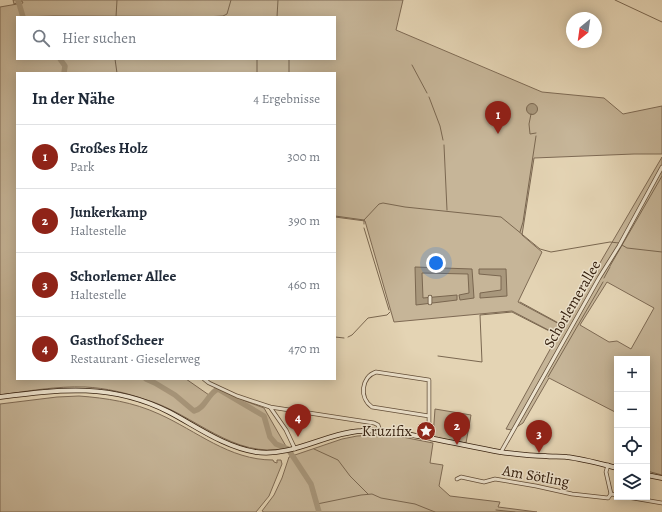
<!DOCTYPE html>
<html lang="de">
<meta charset="utf-8">
<style>
body{margin:0;font-family:Alegreya,serif;background:#f6f6f7;color:#1f2937}
.controls{position:absolute;right:12px;bottom:12px;display:grid;overflow:hidden;border-radius:0px;box-shadow:0 2px 10px #0003}
.controls button{width:36px;height:36px;display:grid;place-items:center;padding:0;border:0;border-bottom:1px solid #e0e1e3;background:#fff;color:#1f2937;font:20px sans-serif}
.compass{position:absolute;left:566px;top:12px;width:36px;height:36px;border-radius:50%;background:#fff;box-shadow:0 2px 10px #0003;rotate:209deg}
.you{position:absolute;left:436px;top:263px;width:14px;height:14px;margin:-10px;border:3px solid #fff;border-radius:50%;background:#1a73e8;box-shadow:0 0 0 6px #1a73e833}
.badge{display:grid;place-items:center;width:26px;height:26px;border-radius:50%;background:#8f2418;color:#fff;font-size:13px;font-weight:700}
.pin{position:absolute;translate:-50% -33px;filter:drop-shadow(0 1px 2px #0008)}
.pin::after{content:'';position:absolute;top:21px;width:14px;height:12px;background:inherit;clip-path:polygon(0 0,100% 0,50% 100%)}
.list{margin:0;padding:0;list-style:none}
h2{display:flex;justify-content:space-between;align-items:center;height:52px;margin:0;padding:0 16px;font-size:17px}
h2 small{font-size:13px;font-weight:400;color:#747a83}
.list li{display:grid;grid-template-columns:26px 1fr auto;gap:12px;align-items:center;box-sizing:border-box;height:64px;padding:0 16px;border-top:1px solid #e0e1e3}
.list b{display:block;font-size:15px;white-space:nowrap}
.list p{margin:0;font-size:13px;white-space:nowrap;color:#747a83}
.list em{font-size:13px;font-style:normal;color:#747a83}
.icon{flex:none;width:22px;height:22px;fill:none;stroke:currentColor;stroke-width:2;stroke-linecap:round;stroke-linejoin:round}
.map{position:relative;flex:none;width:662px;height:512px;overflow:hidden}
.search{position:absolute;background:#fff;box-shadow:0 2px 10px #0003;left:16px;top:16px;width:320px;height:44px;display:flex;align-items:center;gap:10px;box-sizing:border-box;padding:0 14px;border-radius:0px;color:#747a83;font-size:15px}
.panel{position:absolute;background:#fff;box-shadow:0 2px 10px #0003;left:16px;top:72px;width:320px;height:308px;border-radius:0px}
.map>svg:first-child{display:block}
.green{fill:#c6b598;stroke:#7e6a54;fill-rule:evenodd}
.water{fill:#a8977c;stroke:#7a6750}
.lines{fill:none;stroke-linecap:round;stroke-linejoin:round}
.stream{stroke:#7a6750;stroke-width:1}
.river{stroke:#a8977c;stroke-width:5.5}
.street-casing{stroke:#614d38;stroke-width:4.5}
.secondary-casing{stroke:#35200f;stroke-width:5.5}
.street{stroke:#ede3ce;stroke-width:3}
.secondary{stroke:#ede3ce;stroke-width:4}
.labels{text-anchor:middle;stroke-width:3;stroke-linejoin:round;paint-order:stroke}
.street-label{font-size:15px;fill:#35200f;stroke:#ede3ce}
.poi-label{font-size:15px;fill:#35200f;stroke:#ede3ce;text-anchor:end}
</style>
<div class="map">
<svg width="662" height="512" viewBox="0 0 662 512">
<rect width="100%" height="100%" fill="#e4d4b4"/>
<filter id="stains"><feTurbulence type="fractalNoise" baseFrequency=".005" numOctaves="4"/><feColorMatrix values="0 0 0 0 .2 0 0 0 0 .09 0 0 0 0 .02 0 0 0 .5 -.17"/></filter>
<radialGradient id="worn" r=".72"><stop offset=".6" stop-color="#630" stop-opacity="0"/><stop offset="1" stop-color="#630" stop-opacity=".3"/></radialGradient>
<!-- green -->
<g class="green">
<path d="M13,0H403L396,30L542,92L604,98L623,114L662,106V154H634L534,158L522,235L542,252L518,302L563,326L662,157V475L647,471V359H617V413L549,378L523,423L512,430L506,429L558,335L512,311L394,322L365,221L335,217V73H17V379H186L209,395L216,388L221,389L237,398L264,408L287,448C234,460 194,414 147,400C127,393 106,388 85,387C57,386 28,391 0,395V7L23,3L22,1L14,4ZM54,16L335,17V59H17V17ZM607,282L654,308L631,349L617,341L609,342L580,325Z"/>
<path d="M79,396C106,398 133,402 159,414C197,431 229,460 273,460L274,462L277,463V460H281L282,464L269,496L256,512H0V404L57,397Z"/>
<polygon points="435,409 471,415 466,443 433,437"/>
<polygon points="387,434 433,443 430,463 443,465 439,486 450,496 500,502 498,507 537,512 264,512 262,511 274,495 282,478 289,457 342,439 357,436"/>
</g>
<!-- water -->
<g class="water">
<circle cx="532" cy="109" r="5.5"/>
<polygon points="415,267 472,269 474,298 460,300 459,295 469,293 468,274 422,273 423,298 457,295 457,300 416,305"/>
<polygon points="479,269 506,269 507,296 480,298 480,293 501,290 501,276 479,274"/>
</g>
<g class="lines">
<!-- stream -->
<g class="stream">
<polyline points="615,0 662,22"/>
<polyline points="116,17 117,0"/>
<polyline points="205,17 223,16 227,14 231,0"/>
<polyline points="277,17 278,0"/>
<polyline points="115,59 117,73"/>
<polyline points="257,59 257,73"/>
<polyline points="412,65 427,93"/>
<polyline points="289,73 289,59"/>
<polyline points="429,97 440,126 443,140"/>
<polyline points="531,114 529,124 530,134 536,133"/>
<polyline points="444,145 447,210"/>
<polyline points="335,216 364,220"/>
<polyline points="364,224 364,220 379,204 383,203 405,207 501,217 540,249 551,252 610,242 619,243"/>
<polyline points="364,228 389,310"/>
<polyline points="520,232 523,222 536,136"/>
<polyline points="622,245 627,248 662,252"/>
<polyline points="610,266 662,176"/>
<polyline points="604,278 610,267"/>
<polyline points="520,302 564,326"/>
<polyline points="335,337 344,338"/>
<polyline points="348,337 352,335 368,318 387,315 390,312"/>
<polyline points="438,356 482,362 480,315 512,312 559,336"/>
<polyline points="548,377 603,282"/>
<polyline points="314,449 338,460 350,476 368,494"/>
<polyline points="317,504 361,495 372,494 381,498 415,504 435,512"/>
<polyline points="496,510 515,512"/>
</g>
<!-- river -->
<g class="river">
<polyline points="18,0 23,17"/>
<polyline points="60,59 65,66 64,73"/>
<path d="M146,379L155,383L175,395L194,411C205,409 208,393 218,389L264,416L270,437L276,444L288,449L311,484L319,512"/>
</g>
<defs>
<g id="street">
<polyline points="430,303 430,297"/>
<polyline points="204,379 209,383 237,396 270,407 374,423 378,425 380,431"/>
<polyline points="270,407 286,430 295,449"/>
<path d="M429,416L372,407C359,398 361,377 376,372L429,380V438"/>
<polyline points="501,452 599,278 619,246 662,167"/>
<polyline points="608,465 606,472 611,494"/>
<polyline points="457,479 461,477 484,482 495,479 536,486 572,494 608,498 611,494 617,495"/>
<polyline points="627,497 662,503"/>
</g>
<g id="secondary">
<path d="M0,397C61,389 112,383 169,412C196,426 224,447 256,452C293,457 325,433 361,431C381,429 400,433 418,436C446,441 473,447 500,452C515,454 530,456 545,456C552,457 560,456 567,457C584,459 601,464 617,468"/>
<polyline points="647,475 662,478"/>
</g>
</defs>
<!-- street casing -->
<use href="#street" class="street-casing"/>
<!-- secondary casing -->
<use href="#secondary" class="secondary-casing"/>
<!-- street -->
<use href="#street" class="street"/>
<!-- secondary -->
<use href="#secondary" class="secondary"/>
</g>
<!-- icons -->
<defs>
<symbol id="sight-disc" viewBox="-11 -11 22 22"><circle r="9.5" fill="#8f2418" stroke="#ede3ce"/><path d="M0-6L1.8-2.2L6-1.7L2.9 1.2L3.7 5.4L0 3.3L-3.7 5.4L-2.9 1.2L-6-1.7L-1.8-2.2Z" fill="#fff"/></symbol>
</defs>
<g fill-rule="evenodd">
<use href="#sight-disc" x="415" y="420" width="22" height="22"/>
</g>
<g class="labels">
<!-- street labels -->
<g class="street-label">
<text transform="translate(572 304) rotate(-60)" y="5">Schorlemerallee</text>
<text transform="translate(536 476) rotate(10)" y="5">Am Sötling</text>
</g>
<!-- poi labels -->
<g class="poi-label">
<text x="412" y="436">Kruzifix</text>
</g>
</g>
<rect width="100%" height="100%" filter="url(#stains)"/>
<rect width="100%" height="100%" fill="url(#worn)"/>
</svg>
<div class="controls">
<button>+</button>
<button>−</button>
<button><svg class="icon" aria-label="locate" viewBox="0 0 24 24"><circle cx="12" cy="12" r="6"/><path d="M12 2v4M12 18v4M2 12h4M18 12h4"/></svg></button>
<button><svg class="icon" aria-label="layers" viewBox="0 0 24 24"><path d="M12 4l9 5-9 5-9-5zM3 14l9 5 9-5"/></svg></button>
</div>
<svg class="compass" viewBox="-18 -18 36 36"><path d="M0-13l5 13h-10z" fill="#e53935"/><path d="M0 13l5-13h-10z" fill="#747a83"/></svg>
<div class="you"></div>
<div class="pin badge" style="left:498px;top:134px">1</div>
<div class="pin badge" style="left:457px;top:445px">2</div>
<div class="pin badge" style="left:539px;top:453px">3</div>
<div class="pin badge" style="left:298px;top:437px">4</div>
<div class="search"><svg class="icon" aria-label="search" viewBox="0 0 24 24"><circle cx="10" cy="10" r="6"/><path d="M15 15l6 6"/></svg>Hier suchen</div>
<section class="panel">
<h2>In der Nähe<small>4 Ergebnisse</small></h2>
<ul class="list">
<li><span class="badge">1</span><div><b>Großes Holz</b><p>Park</p></div><em>300 m</em></li>
<li><span class="badge">2</span><div><b>Junkerkamp</b><p>Haltestelle</p></div><em>390 m</em></li>
<li><span class="badge">3</span><div><b>Schorlemer Allee</b><p>Haltestelle</p></div><em>460 m</em></li>
<li><span class="badge">4</span><div><b>Gasthof Scheer</b><p>Restaurant · Gieselerweg</p></div><em>470 m</em></li>
</ul>
</section>
</div>
